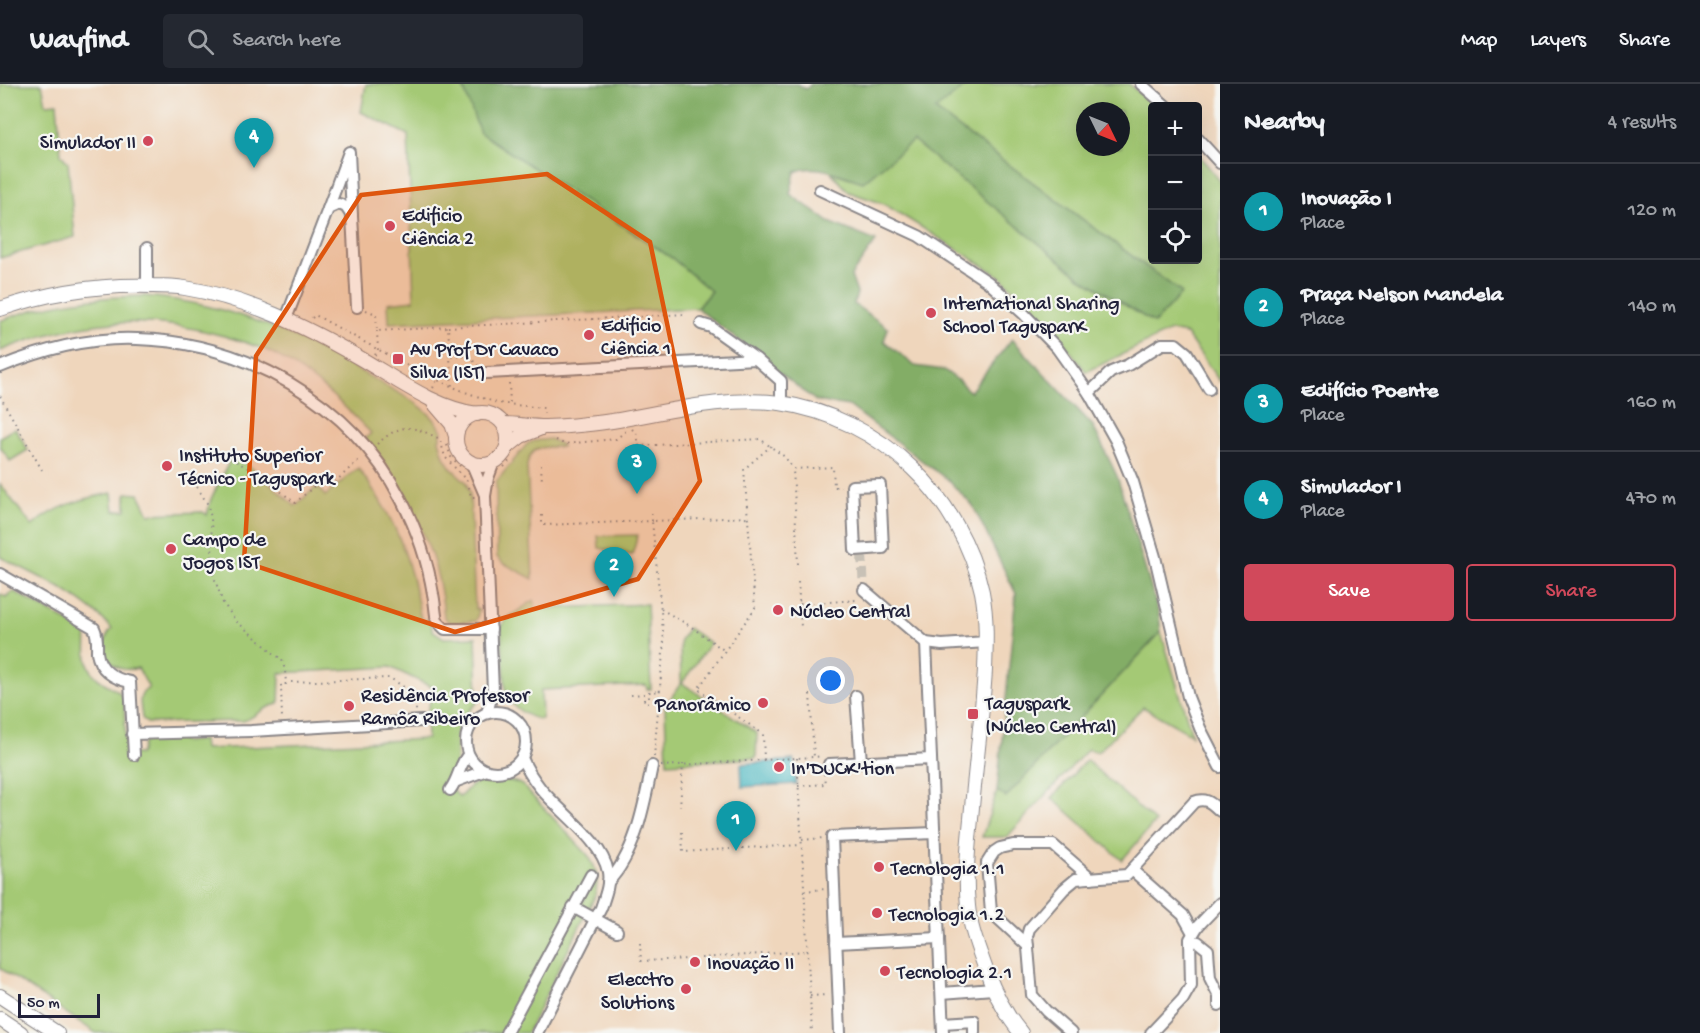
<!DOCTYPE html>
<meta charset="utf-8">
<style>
body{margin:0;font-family:"Gochi Hand",sans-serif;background:#242831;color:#f1f3f6}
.controls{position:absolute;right:18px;top:18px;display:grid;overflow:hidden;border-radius:6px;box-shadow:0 6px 24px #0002}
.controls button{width:54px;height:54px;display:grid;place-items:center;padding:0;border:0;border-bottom:2px solid #363941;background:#171b24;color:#f1f3f6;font:30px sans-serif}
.compass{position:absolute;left:1076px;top:18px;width:54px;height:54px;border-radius:50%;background:#171b24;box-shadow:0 6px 24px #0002;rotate:133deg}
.scale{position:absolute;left:18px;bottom:15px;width:82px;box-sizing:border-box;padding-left:6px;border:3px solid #22223b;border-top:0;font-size:16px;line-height:21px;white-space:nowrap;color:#22223b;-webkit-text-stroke:4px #f6f6f2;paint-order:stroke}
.you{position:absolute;left:831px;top:597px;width:21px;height:21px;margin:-15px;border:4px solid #fff;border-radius:50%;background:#1a73e8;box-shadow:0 0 0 9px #1a73e833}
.badge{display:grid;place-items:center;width:39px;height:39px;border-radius:50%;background:#d1495b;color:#fff;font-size:20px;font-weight:700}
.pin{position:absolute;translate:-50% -50px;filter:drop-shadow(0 2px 3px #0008)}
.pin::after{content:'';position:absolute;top:32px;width:21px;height:18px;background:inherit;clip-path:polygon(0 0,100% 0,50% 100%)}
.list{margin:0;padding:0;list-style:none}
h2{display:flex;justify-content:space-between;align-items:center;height:78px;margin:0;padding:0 24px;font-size:26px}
h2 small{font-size:20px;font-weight:400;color:#9ea1a6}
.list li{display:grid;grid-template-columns:39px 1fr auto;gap:18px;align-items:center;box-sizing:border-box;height:96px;padding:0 24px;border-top:2px solid #363941}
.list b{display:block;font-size:22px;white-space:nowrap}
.list p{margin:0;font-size:20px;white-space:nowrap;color:#9ea1a6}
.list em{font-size:20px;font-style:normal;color:#9ea1a6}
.actions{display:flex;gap:12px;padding:18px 24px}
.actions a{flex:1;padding:14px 0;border:2px solid #d1495b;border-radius:6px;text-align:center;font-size:21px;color:#d1495b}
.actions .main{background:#d1495b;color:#fff}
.icon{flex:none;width:33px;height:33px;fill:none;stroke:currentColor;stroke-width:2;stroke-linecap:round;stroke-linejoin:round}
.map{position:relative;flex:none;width:1220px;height:949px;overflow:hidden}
header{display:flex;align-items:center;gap:36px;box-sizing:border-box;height:84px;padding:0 30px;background:#171b24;border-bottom:2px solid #363941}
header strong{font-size:28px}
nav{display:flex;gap:33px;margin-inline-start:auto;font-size:21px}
.search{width:420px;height:54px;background:#242831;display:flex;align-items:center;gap:15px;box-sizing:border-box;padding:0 21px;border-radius:6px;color:#9ea1a6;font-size:22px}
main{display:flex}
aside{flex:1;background:#171b24}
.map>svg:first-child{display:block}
.built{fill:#efd6bc;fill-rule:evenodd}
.green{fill:#a4c974;stroke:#637658;stroke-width:1.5;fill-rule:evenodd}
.forest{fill:#83ad66;stroke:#526850;stroke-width:1.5}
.water{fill:#48b7c1;stroke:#356c7e;stroke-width:1.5}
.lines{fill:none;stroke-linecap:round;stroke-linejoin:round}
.minor-tunnel{stroke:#c8c1b6;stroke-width:10;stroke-dasharray:10 5;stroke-linecap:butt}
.minor-casing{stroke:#8a8688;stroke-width:14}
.major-casing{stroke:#8a8688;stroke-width:16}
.path{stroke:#8a8688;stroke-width:2;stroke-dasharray:1.5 4.5;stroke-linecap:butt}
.minor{stroke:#fff;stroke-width:10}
.major{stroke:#fff;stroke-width:14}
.marked{fill:#de560e;fill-opacity:0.2;stroke:#de560e;stroke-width:4.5;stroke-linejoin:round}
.poi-dot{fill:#d1495b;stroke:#f6f6f2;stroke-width:2}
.labels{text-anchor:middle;stroke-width:4.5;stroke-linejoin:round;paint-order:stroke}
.poi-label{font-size:20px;fill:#22223b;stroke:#f6f6f2;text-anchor:start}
</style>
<header>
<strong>Wayfind</strong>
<div class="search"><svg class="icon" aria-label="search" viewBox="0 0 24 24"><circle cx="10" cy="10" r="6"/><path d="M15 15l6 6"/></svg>Search here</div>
<nav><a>Map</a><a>Layers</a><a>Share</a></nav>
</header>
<main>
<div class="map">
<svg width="1220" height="949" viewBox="0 0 1220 949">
<rect width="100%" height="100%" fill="#f6f6f2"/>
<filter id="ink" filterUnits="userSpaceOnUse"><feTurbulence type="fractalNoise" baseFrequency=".0167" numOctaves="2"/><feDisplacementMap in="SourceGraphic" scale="12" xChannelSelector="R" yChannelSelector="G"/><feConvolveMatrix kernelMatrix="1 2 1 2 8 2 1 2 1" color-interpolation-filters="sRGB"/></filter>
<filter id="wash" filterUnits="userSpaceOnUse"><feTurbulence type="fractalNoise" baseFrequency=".008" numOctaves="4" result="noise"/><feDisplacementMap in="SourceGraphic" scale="24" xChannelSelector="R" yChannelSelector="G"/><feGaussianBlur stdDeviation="1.35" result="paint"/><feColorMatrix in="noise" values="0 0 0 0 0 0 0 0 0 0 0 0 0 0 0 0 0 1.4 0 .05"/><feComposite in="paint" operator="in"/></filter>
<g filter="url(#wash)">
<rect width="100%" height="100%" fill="#f1e9d5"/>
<!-- built -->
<path class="built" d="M0,0H773L808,12L829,0H1220V949H72L0,899ZM1152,22H1198V176H1152ZM1085,27H1121V63H1085Z"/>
<!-- green -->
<g class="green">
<polygon points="0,0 42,0 46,20 57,19 61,70 68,79 75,153 0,174"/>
<polygon points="366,0 462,0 481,49 672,174 711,207 697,224 389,239 388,219 414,216 408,51 361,28"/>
<path d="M968,0H1129L1154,22L1152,176H1198V70L1220,97V298L1186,250L1170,247L1086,288L1056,248L1000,192L884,120L849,108L831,88L863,98L913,56L1080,193L1154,239L1182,209L935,26ZM1085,27H1121V63H1085Z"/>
<path d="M145,212C239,221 301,253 381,299C402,311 431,324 442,347L439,356L444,373L451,384L466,398L470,410L475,525L479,526L476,537L450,539L444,533C441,487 425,448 402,408C391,389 381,371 365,355L371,349C341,318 310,289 272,269C257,261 239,257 224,252C144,229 76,236 0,267V237C47,218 96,213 145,212Z"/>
<polygon points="15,344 28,366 10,377 0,362 0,353"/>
<path d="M550,355L562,361V363C544,363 530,360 527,382L533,495L503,479L497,473L496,398L527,360L534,357Z"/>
<path d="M232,372L258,388L295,422L317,402L325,412L358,384C397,436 410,473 421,536H431L432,546L444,554L476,553L478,618C464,631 454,642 456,663C457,671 457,680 453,687C451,691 446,694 443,698L460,713C465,707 471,700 479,698C490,694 512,695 522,701L587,770C597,784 599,795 595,812L527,949H96L0,884V510L6,513L10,509L15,508L86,548C88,560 84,570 89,582C97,602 118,601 124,615L126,670H140L144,658L151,655L181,654L182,658L203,656L204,665L427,655L426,632L434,604L390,583L280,589L279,620C263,622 258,632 243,637L147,639L142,634C141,622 136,610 149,604L138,584C112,592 93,565 112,545C83,511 39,493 0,473V400L32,442C58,421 81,415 112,409L114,427L126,426V409L139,410L149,430L203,428L207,431L211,415Z"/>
<polygon points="638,451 632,471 599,464 598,452"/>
<polygon points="599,477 631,481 629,497 600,487"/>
<path d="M534,516L535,525L647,520L651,605H647L646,601L541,606L542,635C529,635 512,623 506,611L501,544L506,535Z"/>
<polygon points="688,544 710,559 682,599 757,649 756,674 667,679 665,623 681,599 680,556"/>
<polygon points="1161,548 1192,651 1143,623 1098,668 1088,665 1007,753 982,753 997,707 1006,712"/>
<polygon points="1086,676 1155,738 1122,776 1052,714"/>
</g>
<!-- forest -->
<path class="forest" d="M462,0H798L806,5L811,0H968L935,26L1182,209L1154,239L1080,193L913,57L863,98C843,92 816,78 795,88L790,110L829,138L876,157L851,192L857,209L854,220L888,244L884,257L915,282L944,286L959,297L970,308L1012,255L1093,342L1117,392L1159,530L1161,548L1006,713L997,707L1016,510L973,422L949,397L849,322L816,317L697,224L711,207L672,174L480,49Z"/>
<!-- water -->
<polygon class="water" points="794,676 796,700 742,703 741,680"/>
</g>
<g filter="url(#ink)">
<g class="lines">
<!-- minor-tunnel -->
<polyline class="minor-tunnel" points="862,470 864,506"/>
<defs>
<g id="minor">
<polyline points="1141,0 1166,22"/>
<polyline points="1198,55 1220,79"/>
<polyline points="820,106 919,152 988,198 1024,230 1057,264 1089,309 1116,357 1133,398 1155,473 1188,613 1200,644 1220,683"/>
<polyline points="328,125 349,68 352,131"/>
<polyline points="147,164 147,202"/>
<polyline points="286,235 328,125 339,120 346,123 352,132 357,223"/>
<polyline points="701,240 711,243 756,275"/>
<path d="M0,283C44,265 90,253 137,255C245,258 351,318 401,415C416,444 428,478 433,510C435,519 435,528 437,537L445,545H491"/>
<polyline points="487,289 756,275 781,297 781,320"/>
<polyline points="1089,309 1111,288 1128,281 1162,260 1176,260 1187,269 1209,305"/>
<polyline points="471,378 485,411"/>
<polygon points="880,401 883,464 855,466 852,402"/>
<path d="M0,490L94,544C98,552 97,559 97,568C99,586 114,595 130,598L134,671"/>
<polyline points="864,506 926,559 942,561 986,558"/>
<polyline points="926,559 943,949"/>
<polyline points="856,612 861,678"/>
<circle cx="496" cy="658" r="30"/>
<polyline points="487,629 493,607 485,412 488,394 494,378"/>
<polyline points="132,650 251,647 422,637"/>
<path d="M522,674C527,686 533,695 541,705C560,728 603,758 608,788C610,800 605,812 601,824L537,949"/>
<polyline points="829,680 931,675"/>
<polyline points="457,697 484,687"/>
<path d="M450,706C459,694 459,681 468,671"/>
<polyline points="1132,786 1183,831 1193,849"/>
<path d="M608,798C636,769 644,721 652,682"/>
<polyline points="573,823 617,847"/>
<polyline points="1190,857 1198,858 1208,866 1210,894 1219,912 1219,921"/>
<polyline points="836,859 939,854"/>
<polyline points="1028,862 991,828 987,779 994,768 1000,764 1013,761 1053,761 1091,794"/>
<polyline points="942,909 993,905"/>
<polyline points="943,939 974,937 974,949"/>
<polyline points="506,949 591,791"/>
<polyline points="840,949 832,753 935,749"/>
<path d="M1071,949L1046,927L1032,911L1027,852L1029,845L1064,805L1076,795L1127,791L1194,718C1206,713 1211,719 1220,727"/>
<polyline points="1151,949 1183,915 1191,901 1190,855 1198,842 1220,819"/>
</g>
<g id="major">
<path d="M0,225C50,208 100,200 153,202C163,202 174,202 185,204C247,214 304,242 358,273C395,294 434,324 477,330"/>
<polyline points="434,319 452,340 456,352"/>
<circle cx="482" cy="355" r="26"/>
<path d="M504,340C517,340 531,343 545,343C567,343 590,340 612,337C668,328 722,312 780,319C829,326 877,350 912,384C947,417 972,462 982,508C987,534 986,560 985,586C982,635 975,685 971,735C968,764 965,793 968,822C970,844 979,866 986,886C995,910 1005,930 1021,949"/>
<polyline points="507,363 521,352 541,344"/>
<polyline points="0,912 57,949"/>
<polyline points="0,935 21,949"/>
</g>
</defs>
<!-- minor casing -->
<use href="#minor" class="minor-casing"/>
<!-- major casing -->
<use href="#major" class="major-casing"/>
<!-- path -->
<g class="path">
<polyline points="366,226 376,230 377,247 448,243 452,303"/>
<polyline points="312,234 315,231 419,288 465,308 497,319 544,324 544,332"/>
<polyline points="448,243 686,230"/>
<polyline points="375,271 378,266 377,247"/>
<polyline points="451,273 468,272 480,283"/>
<polyline points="509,299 510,320"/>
<polyline points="433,304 437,296"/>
<polyline points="0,312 42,386"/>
<polyline points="632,345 637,350 639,362 760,355 785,373 793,385"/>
<polyline points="556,356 564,360 616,355 627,346"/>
<path d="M377,360C402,338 411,341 440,355L445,373L467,397"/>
<polyline points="447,361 451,373 461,383"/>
<polyline points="650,375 651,393"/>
<path d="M207,379L212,365C243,379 269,397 295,419L319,398H335L361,374"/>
<polyline points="541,381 542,398"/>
<polyline points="504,383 512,374"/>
<polyline points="197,403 207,419 211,433 213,490 223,519 236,537 282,576 285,586 286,600 281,600 282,635"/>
<polyline points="469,403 471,413 475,413"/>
<polyline points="542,431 542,441 652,437 652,426"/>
<polyline points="798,480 793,385 833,383 834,403 841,403"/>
<polyline points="798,498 801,543"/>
<polyline points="800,520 857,516 858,514"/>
<polyline points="661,525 690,542 725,567"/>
<polyline points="291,598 390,594 416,611 416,629"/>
<polyline points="810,610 814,673 822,672"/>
<polyline points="631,611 644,610 644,618 649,618 649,608 661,607"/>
<polyline points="654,673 664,557 652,437 748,433"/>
<polyline points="797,674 812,949"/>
<polyline points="764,676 763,650 698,605 755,524 744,385 771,362"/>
<polyline points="661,682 814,673"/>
<polyline points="798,702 825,700 824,690"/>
<polyline points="680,723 683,680"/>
<polyline points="682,748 683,768 730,765"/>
<polyline points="802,756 823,754"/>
<polyline points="742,764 802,761"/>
<polyline points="804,807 825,805"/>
<polyline points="640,859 641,877 688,875"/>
<polyline points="701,874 807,867"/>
<polyline points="810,912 828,911"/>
</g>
<!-- minor -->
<use href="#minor" class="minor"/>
<!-- major -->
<use href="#major" class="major"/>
</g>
</g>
<!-- marked area -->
<path class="marked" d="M547,90L650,158L700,397L638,495L455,548L244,478L256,272L361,111Z"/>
<!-- markers -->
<g class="poi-dot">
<circle cx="148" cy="57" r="6"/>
<circle cx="390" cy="142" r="6"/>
<circle cx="931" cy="229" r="6"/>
<circle cx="589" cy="251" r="6"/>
<rect x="392" y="269" width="12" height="12" rx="3"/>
<circle cx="167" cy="382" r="6"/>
<circle cx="171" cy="465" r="6"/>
<circle cx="778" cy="526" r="6"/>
<circle cx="763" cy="619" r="6"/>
<circle cx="349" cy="622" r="6"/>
<rect x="967" y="624" width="12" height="12" rx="3"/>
<circle cx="779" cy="683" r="6"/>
<circle cx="879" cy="783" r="6"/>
<circle cx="877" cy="829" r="6"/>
<circle cx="695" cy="878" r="6"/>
<circle cx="885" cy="887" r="6"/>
<circle cx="686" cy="905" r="6"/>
</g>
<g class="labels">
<!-- poi labels -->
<g class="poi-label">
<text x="136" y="64" text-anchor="end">Simulador II</text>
<text x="402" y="137">Edificio<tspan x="402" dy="23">Ciência 2</tspan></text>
<text x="943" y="225">International Sharing<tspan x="943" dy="23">School TagusparK</tspan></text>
<text x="601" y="247">Edificio<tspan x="601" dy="23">Ciência 1</tspan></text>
<text x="410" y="271">Av Prof Dr Cavaco<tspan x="410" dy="23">Silva (IST)</tspan></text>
<text x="179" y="377">Instituto Superior<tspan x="179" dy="23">Técnico - Taguspark</tspan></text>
<text x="183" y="461">Campo de<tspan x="183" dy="23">Jogos IST</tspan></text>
<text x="790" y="533">Núcleo Central</text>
<text x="361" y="617">Residência Professor<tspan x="361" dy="23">Ramôa Ribeiro</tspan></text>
<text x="985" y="625">Taguspark<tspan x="985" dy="23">(Núcleo Central)</tspan></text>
<text x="751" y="626" text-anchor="end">Panorâmico</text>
<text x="791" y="690">In'DUCK'tion</text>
<text x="891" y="790">Tecnologia 1.1</text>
<text x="889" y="836">Tecnologia 1.2</text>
<text x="707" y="885">Inovação II</text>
<text x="897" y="894">Tecnologia 2.1</text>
<text x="674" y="901" text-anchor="end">Elecctro<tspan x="674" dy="23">Solutions</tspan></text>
</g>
</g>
</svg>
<div class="controls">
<button>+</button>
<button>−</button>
<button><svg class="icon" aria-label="locate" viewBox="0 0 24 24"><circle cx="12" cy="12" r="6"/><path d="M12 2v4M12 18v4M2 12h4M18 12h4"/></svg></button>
</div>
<svg class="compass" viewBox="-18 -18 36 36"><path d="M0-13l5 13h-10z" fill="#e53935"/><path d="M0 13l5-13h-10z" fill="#9ea1a6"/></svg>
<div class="scale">50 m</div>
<div class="you"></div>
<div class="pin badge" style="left:736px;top:767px;background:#0f9aa8">1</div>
<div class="pin badge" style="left:614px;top:513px;background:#0f9aa8">2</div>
<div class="pin badge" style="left:637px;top:410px;background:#0f9aa8">3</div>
<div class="pin badge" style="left:254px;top:84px;background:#0f9aa8">4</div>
</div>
<aside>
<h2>Nearby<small>4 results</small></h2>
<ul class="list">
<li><span class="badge" style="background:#0f9aa8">1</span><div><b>Inovação I</b><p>Place</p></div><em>120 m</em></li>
<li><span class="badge" style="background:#0f9aa8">2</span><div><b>Praça Nelson Mandela</b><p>Place</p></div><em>140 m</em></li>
<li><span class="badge" style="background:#0f9aa8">3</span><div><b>Edifício Poente</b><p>Place</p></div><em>160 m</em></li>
<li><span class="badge" style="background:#0f9aa8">4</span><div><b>Simulador I</b><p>Place</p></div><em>470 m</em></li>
</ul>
<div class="actions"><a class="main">Save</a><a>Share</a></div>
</aside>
</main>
